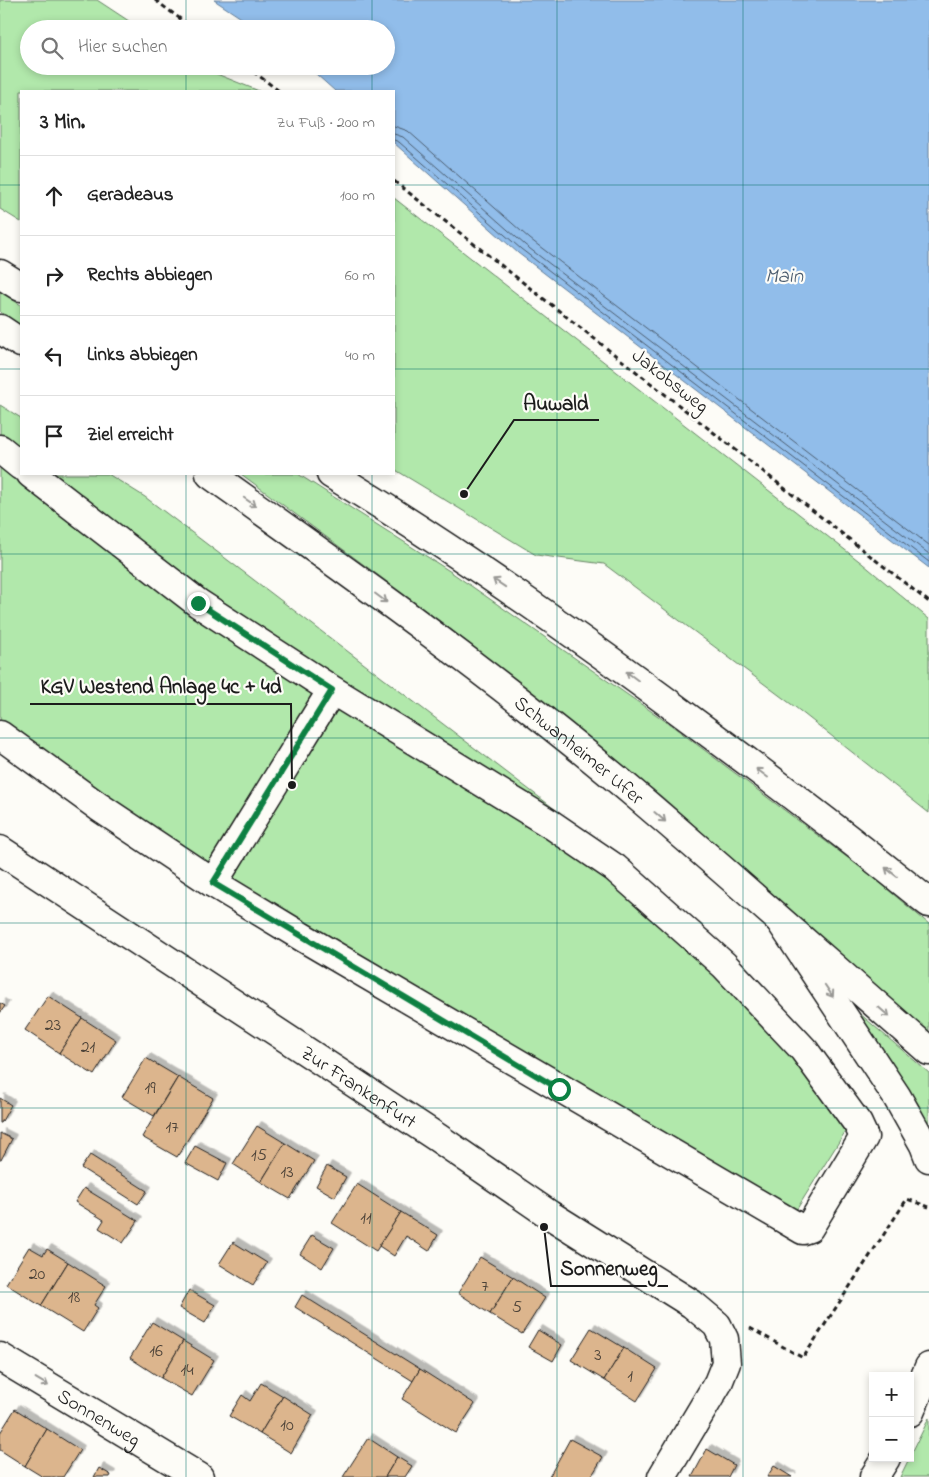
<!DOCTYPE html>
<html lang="de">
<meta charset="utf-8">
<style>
body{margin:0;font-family:"Indie Flower",sans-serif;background:#f2f2f2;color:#222}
.controls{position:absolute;right:15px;bottom:15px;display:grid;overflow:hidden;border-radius:0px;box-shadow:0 2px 8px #0003}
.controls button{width:45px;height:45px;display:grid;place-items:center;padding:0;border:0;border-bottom:1px solid #e0e0e0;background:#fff;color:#222;font:25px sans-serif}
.stop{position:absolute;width:15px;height:15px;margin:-11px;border:4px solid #0b8043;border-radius:50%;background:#fff}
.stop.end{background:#0b8043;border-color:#fff;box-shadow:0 1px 5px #0008}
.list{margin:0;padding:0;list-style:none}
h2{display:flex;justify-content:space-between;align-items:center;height:65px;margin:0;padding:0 20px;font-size:21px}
h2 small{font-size:16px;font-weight:400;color:#767676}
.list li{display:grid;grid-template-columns:32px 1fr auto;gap:15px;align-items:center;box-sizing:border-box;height:80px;padding:0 20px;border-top:1px solid #e0e0e0}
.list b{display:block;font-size:19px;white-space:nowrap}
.list em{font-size:16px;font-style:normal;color:#767676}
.icon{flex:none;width:28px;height:28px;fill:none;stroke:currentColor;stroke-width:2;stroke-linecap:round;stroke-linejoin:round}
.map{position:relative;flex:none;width:929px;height:1477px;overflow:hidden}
.search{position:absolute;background:#fff;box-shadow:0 2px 8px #0003;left:20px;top:20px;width:375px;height:55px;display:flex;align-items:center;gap:12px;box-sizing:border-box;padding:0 18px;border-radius:28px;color:#767676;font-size:19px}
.panel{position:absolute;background:#fff;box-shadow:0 2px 8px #0003;left:20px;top:90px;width:375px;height:385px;border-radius:0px}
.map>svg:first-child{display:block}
.green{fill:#b1e8ab;stroke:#668264}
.water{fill:#91bdea;stroke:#627d98}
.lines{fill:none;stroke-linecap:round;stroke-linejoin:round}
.shore{stroke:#4b5c6e;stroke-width:1}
.building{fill:#dcb58d;stroke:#1c1c1c;filter:url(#shadow)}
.minor-casing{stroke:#1c1c1c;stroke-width:31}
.major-casing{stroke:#1c1c1c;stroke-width:31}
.highway-casing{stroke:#1c1c1c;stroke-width:31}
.path{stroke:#1c1c1c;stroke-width:3;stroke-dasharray:5 4;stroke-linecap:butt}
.minor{stroke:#fdfcf7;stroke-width:28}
.major{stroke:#fdfcf7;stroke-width:28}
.highway{stroke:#fdfcf7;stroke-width:28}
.oneway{stroke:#989794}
.route{stroke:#0b8043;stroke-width:6}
.grid{fill:none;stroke:#0f766e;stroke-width:1;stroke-opacity:0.55}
.labels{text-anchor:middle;stroke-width:4.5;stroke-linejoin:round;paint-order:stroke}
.number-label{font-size:18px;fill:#4c4238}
.street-label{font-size:20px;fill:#1c1c1c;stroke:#fdfcf7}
.water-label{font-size:21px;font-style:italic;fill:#4b5c6e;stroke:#fdfcf7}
.leader{fill:none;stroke:#1c1c1c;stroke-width:2}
.callout-dot{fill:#1c1c1c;stroke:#fdfcf7;stroke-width:2}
.callout-label{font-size:21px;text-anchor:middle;font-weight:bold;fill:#1c1c1c;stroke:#fdfcf7;stroke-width:4.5;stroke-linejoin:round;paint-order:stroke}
</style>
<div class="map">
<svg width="929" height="1477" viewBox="0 0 929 1477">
<defs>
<filter id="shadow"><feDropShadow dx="4.5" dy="-4.5" stdDeviation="0" flood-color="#0004"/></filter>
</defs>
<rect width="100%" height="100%" fill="#fdfcf7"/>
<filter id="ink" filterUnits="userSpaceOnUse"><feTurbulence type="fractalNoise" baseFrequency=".02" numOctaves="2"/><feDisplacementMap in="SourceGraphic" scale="10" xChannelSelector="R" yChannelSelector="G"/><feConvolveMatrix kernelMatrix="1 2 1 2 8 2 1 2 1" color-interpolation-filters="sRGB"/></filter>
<g filter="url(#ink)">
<!-- green -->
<g class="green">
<polygon points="0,0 97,0 141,29 29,29 29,66 197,66 259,91 21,91 21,222 0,209"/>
<polygon points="394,198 863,564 929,619 929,813 795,707 604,564 536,555 394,469"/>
<polygon points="0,292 21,305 21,326 0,312"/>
<polygon points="0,405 21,418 21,474 108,474 145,497 577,826 762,1016 845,1132 785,1228 0,743"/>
<polygon points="241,474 298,474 451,572 671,725 868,873 929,924 929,1032 661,796 604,750 444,624"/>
<polygon points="852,1007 929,1073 929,1126 918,1104"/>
<polygon points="929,1418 929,1477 900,1477"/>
</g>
<!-- water -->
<polygon class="water" points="214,0 929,0 929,568 518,253 394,143 394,91 335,91 307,66 386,66 386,29 258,29"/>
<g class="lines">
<!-- shore -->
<g class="shore">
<polyline points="394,126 408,131 530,239 929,545"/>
<polyline points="394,134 403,137 525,245 929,554"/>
<polyline points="394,140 399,142 521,249 929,562"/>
</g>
</g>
<!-- building -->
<g class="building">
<polygon points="48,996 82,1018 59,1053 25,1030"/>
<polygon points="0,1003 5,1006 0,1013"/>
<polygon points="82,1018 116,1040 94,1075 59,1053"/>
<polygon points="146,1058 178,1077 154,1116 122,1097"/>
<polygon points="178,1077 213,1098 177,1157 142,1137"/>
<polygon points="0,1098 11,1105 1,1123 0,1123"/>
<polygon points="257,1126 285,1143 261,1182 233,1164"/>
<polygon points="0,1133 12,1139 1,1160 0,1160"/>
<polygon points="285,1143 314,1161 290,1199 261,1182"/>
<polygon points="195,1146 227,1163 218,1181 185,1163"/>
<polygon points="90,1155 147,1191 138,1204 81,1168"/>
<polygon points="327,1166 346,1177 335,1197 316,1186"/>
<polygon points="357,1184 401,1212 376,1251 332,1223"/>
<polygon points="84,1188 138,1221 123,1243 99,1228 104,1220 75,1202"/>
<polygon points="401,1212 438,1235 429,1251 406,1236 394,1256 379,1246"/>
<polygon points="312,1235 334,1248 322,1268 300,1254"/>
<polygon points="233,1242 267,1263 253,1285 219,1264"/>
<polygon points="29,1247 43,1255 47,1249 68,1262 41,1306 6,1284"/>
<polygon points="480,1257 513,1277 490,1314 458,1293"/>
<polygon points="68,1262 106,1286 94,1305 98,1308 83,1332 41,1306"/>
<polygon points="513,1277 545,1298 522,1334 490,1314"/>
<polygon points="189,1290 215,1305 205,1323 179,1308"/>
<polygon points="302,1295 420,1369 413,1381 295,1307"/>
<polygon points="152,1322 183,1341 161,1378 130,1358"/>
<polygon points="591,1328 624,1348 604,1380 571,1360"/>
<polygon points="538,1330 562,1345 553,1361 528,1347"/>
<polygon points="183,1341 214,1360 192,1396 161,1378"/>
<polygon points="624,1348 657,1369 637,1401 604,1380"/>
<polygon points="420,1369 475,1404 456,1433 402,1399"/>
<polygon points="261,1383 283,1396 260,1434 229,1416 242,1395 250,1401"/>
<polygon points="283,1396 313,1415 291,1453 260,1434"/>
<polygon points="15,1409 47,1429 25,1466 0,1450 0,1433"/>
<polygon points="47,1429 80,1450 63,1477 43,1477 25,1466"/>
<polygon points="368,1438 397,1457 385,1477 343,1477"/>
<polygon points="570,1439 603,1457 591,1477 549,1477"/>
<polygon points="707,1449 734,1465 728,1477 692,1477"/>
<polygon points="397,1457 412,1466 405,1477 385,1477"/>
<polygon points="774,1466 792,1477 767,1477"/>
<polygon points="99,1468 111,1475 110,1477 94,1477"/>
</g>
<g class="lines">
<defs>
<g id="minor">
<polyline points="0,449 21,466"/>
<polyline points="31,474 198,603 332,690 552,825 615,868 724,965 804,1050 858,1124 864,1137 809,1228 803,1230 304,938 213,883 332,690"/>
<polyline points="0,735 99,807 213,883"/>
<path id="s1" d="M0,850L438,1138L550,1215L692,1304L717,1325L724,1339L726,1363L718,1383L662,1477"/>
<path id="s2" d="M0,1357L199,1477"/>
</g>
<g id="major">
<polyline points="0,274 21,287"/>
<polyline points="0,329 21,343"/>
<path id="s3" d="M210,474C357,578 505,684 643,801C739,883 834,968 929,1051"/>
<path d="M331,474C455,549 573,632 690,719C770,778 851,839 929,903"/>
</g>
<g id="highway">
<polyline points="781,922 897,1097 924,1145 929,1158"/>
<polyline points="910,1412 929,1367"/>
<polyline points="874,1477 886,1458"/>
</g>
</defs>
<!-- minor casing -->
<use href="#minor" class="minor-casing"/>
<!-- major casing -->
<use href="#major" class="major-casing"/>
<!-- highway casing -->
<use href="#highway" class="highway-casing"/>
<!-- path -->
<g class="path">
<polyline points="155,0 194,29"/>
<polyline points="246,66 279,91"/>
<polyline points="394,181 929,602"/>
<polyline points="750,1328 803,1358 907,1199 929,1207"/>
</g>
<!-- minor -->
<use href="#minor" class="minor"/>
<!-- major -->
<use href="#major" class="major"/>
<!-- highway -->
<use href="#highway" class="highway"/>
</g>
<!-- one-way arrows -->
<defs><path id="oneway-shaft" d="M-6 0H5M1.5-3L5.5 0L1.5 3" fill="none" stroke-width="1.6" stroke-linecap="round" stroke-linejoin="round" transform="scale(1.25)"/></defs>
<g class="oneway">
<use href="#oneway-shaft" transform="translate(250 502) rotate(35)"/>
<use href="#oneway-shaft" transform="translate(499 583) rotate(-146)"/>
<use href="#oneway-shaft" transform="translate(381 598) rotate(37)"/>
<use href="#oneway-shaft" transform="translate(632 676) rotate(-143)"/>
<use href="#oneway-shaft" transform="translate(762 773) rotate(-143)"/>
<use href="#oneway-shaft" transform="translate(660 817) rotate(41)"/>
<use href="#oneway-shaft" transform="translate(891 872) rotate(-142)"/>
<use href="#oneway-shaft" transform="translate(829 991) rotate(56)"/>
<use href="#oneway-shaft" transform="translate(884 1012) rotate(41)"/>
<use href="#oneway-shaft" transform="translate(42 1382) rotate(31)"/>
</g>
</g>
<g class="lines" filter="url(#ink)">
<!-- route -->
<polyline class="route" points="198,603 332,690 213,883 559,1089"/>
</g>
<!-- grid -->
<path class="grid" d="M186,0V29M372,0V29M557,0V1477M743,0V1477M186,66V91M372,66V91M0,185H21M394,185H929M0,369H21M394,369H929M186,474V1477M372,474V1477M0,554H929M0,738H929M0,923H929M0,1108H929M0,1292H929"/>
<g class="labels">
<!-- number labels -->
<g class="number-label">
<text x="53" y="1030">23</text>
<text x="88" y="1052">21</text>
<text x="150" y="1093">19</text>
<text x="172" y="1132">17</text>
<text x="259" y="1160">15</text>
<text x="287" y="1177">13</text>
<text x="366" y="1223">11</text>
<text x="37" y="1279">20</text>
<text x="485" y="1291">7</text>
<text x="74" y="1302">18</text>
<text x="517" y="1312">5</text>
<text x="156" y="1356">16</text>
<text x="598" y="1360">3</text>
<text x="187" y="1375">14</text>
<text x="630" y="1381">1</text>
<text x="287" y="1430">10</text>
</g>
<!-- street labels -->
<g class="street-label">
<text transform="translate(671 380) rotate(38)" y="7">Jakobsweg</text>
<text dy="7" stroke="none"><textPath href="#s3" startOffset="461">Schwanheimer Ufer</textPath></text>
<text dy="7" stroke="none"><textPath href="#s1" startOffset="430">Zur Frankenfurt</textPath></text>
<text dy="7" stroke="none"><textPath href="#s2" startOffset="116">Sonnenweg</textPath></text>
</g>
<!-- water labels -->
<g class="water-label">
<text x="784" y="282">Main</text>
</g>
</g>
<!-- callouts -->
<path class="leader" d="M464 494L514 420H599M292 785L291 704H30M544 1227L551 1286H668"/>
<g class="callout-dot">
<circle cx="464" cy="494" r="5"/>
<circle cx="292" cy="785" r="5"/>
<circle cx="544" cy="1227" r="5"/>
</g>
<g class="callout-label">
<text x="556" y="410">Auwald</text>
<text x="161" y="693">KGV Westend Anlage 4c + 4d</text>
<text x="609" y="1275">Sonnenweg</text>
</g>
</svg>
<div class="controls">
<button>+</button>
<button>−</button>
</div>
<div class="stop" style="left:559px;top:1089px"></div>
<div class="stop end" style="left:198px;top:603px"></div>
<div class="search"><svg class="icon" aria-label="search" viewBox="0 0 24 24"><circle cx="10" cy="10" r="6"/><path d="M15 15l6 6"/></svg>Hier suchen</div>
<section class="panel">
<h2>3 Min.<small>Zu Fuß · 200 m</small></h2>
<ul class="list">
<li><svg class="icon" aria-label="ahead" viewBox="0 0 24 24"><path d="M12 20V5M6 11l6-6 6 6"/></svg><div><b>Geradeaus</b></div><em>100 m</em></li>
<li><svg class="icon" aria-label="right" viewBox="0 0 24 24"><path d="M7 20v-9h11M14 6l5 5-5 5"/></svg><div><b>Rechts abbiegen</b></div><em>60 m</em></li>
<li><svg class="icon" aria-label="left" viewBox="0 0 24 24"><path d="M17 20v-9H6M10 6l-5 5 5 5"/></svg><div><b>Links abbiegen</b></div><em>40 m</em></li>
<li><svg class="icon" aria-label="arrive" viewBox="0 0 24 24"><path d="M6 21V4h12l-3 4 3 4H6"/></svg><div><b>Ziel erreicht</b></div></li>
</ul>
</section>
</div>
